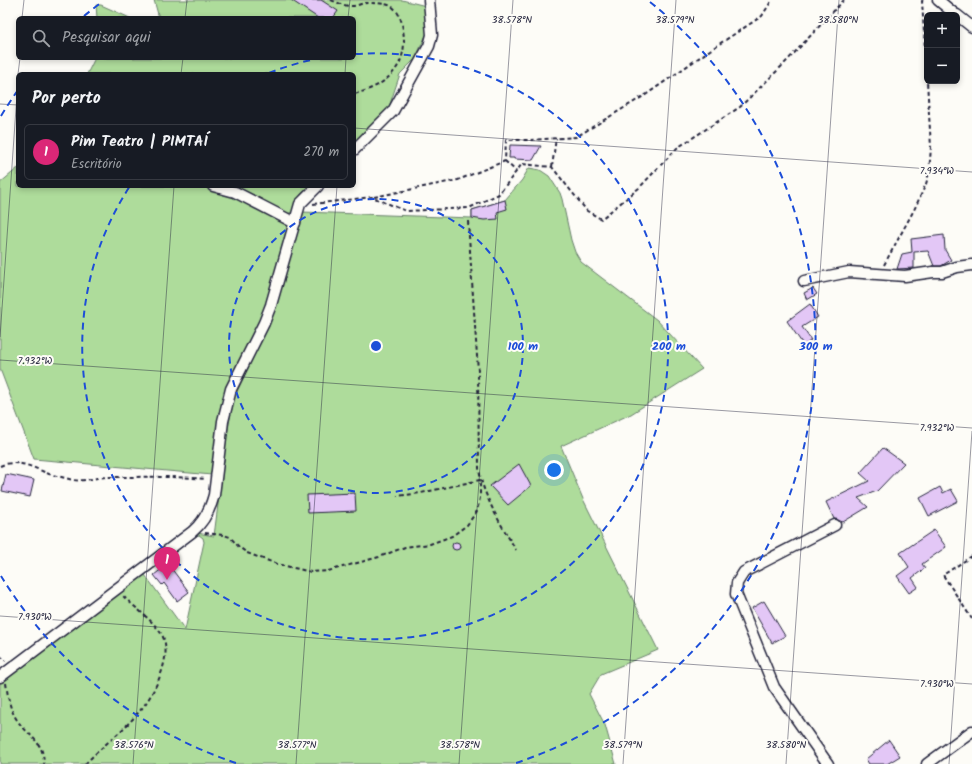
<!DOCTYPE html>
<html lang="pt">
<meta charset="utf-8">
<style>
body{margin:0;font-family:Kalam,sans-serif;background:#20242c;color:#f1f3f6}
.controls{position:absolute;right:12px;top:12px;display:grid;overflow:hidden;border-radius:6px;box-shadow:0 2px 6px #0003}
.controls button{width:36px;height:36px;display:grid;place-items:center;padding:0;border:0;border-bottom:1px solid #363941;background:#171b24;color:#f1f3f6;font:20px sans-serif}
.you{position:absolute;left:554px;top:470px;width:14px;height:14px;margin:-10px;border:3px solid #fff;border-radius:50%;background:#1a73e8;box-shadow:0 0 0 6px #1a73e833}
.badge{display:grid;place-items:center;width:26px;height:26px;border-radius:50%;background:#db2777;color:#fff;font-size:13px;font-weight:700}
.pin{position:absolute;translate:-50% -33px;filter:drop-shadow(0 1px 2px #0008)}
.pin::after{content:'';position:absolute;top:21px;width:14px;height:12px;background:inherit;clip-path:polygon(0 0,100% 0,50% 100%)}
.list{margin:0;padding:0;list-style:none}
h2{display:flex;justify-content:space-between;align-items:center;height:52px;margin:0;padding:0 16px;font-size:17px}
h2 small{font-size:13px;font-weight:400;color:#9ea1a6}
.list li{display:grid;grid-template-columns:26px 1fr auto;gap:12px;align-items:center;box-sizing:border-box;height:56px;margin:0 8px 8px;padding:0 8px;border:1px solid #363941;border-radius:6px}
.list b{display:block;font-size:15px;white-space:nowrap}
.list p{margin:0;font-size:13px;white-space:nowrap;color:#9ea1a6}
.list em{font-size:13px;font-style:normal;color:#9ea1a6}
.icon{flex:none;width:22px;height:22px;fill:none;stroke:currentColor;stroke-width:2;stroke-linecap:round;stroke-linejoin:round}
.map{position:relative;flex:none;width:972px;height:764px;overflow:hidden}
.search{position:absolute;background:#171b24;box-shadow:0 2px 6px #0003;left:16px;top:16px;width:340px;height:44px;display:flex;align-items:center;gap:10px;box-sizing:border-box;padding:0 14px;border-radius:6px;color:#9ea1a6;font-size:15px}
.panel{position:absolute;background:#171b24;box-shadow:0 2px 6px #0003;left:16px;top:72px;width:340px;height:116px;border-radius:6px}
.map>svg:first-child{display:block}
.green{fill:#aedc9b;stroke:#687f6b;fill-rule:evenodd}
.building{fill:#e3c7f6;stroke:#22223b}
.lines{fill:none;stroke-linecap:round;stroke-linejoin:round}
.minor-casing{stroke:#22223b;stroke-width:13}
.path{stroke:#22223b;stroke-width:2;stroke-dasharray:4 3;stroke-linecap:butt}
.minor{stroke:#fdfcf7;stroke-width:10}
.ticks{fill:none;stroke:#22223b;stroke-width:1;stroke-opacity:0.45}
.ring{fill:none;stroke:#1d4ed8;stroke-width:2;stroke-dasharray:7 5}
.ticks-label{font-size:10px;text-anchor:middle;fill:#22223b;stroke:#fdfcf7;stroke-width:4;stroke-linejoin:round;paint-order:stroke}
.centre{fill:#1d4ed8;stroke:#fdfcf7;stroke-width:2}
.ring-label{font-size:12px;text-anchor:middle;font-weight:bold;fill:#1d4ed8;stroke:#fdfcf7;stroke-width:4;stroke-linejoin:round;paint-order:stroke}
</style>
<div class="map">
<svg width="972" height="764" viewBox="0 0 972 764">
<rect width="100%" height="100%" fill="#fdfcf7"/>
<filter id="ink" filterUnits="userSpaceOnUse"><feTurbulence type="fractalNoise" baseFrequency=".025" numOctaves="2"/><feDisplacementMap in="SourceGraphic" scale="8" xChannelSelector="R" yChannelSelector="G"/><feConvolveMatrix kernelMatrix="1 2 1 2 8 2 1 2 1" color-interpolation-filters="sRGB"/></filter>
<g filter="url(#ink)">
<!-- green -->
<g class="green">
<polygon points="154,0 402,0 426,6 427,33 415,59 400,74 388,110 354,145 354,74 87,74 95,58 354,58 354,18 159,18"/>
<polygon points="96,5 101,5 130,18 97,18"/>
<polygon points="18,168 18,186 310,186 301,194 292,213 289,213 286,222 289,224 284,238 285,240 263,317 223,401 219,416 212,475 34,459 0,369 0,183"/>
<path d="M529,168L540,170L549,176L560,193L562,199L571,240L575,252L581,262L657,320L702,369L631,414L561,446L583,499L658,650L601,674L589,694L605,725L616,764H0V682L197,533L214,536L227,434L234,398L264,334L302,212L472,218V210L505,200L522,180ZM199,535L203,538L204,542L185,630L145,575L196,536Z"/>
</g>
<!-- building -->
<g class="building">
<polygon points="291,0 321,0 338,11 333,18 318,18"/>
<polygon points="510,145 541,146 533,160 514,159 514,158 509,158"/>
<polygon points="505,200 507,209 497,212 498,219 484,220 472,218 472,210"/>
<polygon points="944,235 945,250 951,260 941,266 934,266 928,251 914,252 914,268 897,269 902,254 912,252 911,239"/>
<polygon points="813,288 817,294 807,300 804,293"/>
<polygon points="810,304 818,317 802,327 811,340 804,346 787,321"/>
<polygon points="883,448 904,463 877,491 858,498 868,507 843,522 834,519 826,502 869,481 860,473"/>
<polygon points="519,464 531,486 508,505 490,486"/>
<polygon points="6,474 34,480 30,497 2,491"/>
<polygon points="940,487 943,493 951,489 958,501 929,516 920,498"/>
<polygon points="355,493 356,511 308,513 307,495"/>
<polygon points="934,530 946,547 922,564 925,568 912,578 918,587 909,593 897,576 909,567 900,553"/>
<circle cx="456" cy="546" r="4"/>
<polygon points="168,564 189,592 177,601 164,583 162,585 154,575"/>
<polygon points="764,601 785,636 772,643 752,608"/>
<polygon points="889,740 900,756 887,764 869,764 866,759"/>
</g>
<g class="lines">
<defs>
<g id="minor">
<polyline points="938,0 956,15"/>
<polyline points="957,15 972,27"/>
<polyline points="354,150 393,111 429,46 432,35 429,0"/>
<polyline points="213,186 235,192 295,223"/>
<polyline points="804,281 849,272 905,276 933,272 942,272 957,267 972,265"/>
<path d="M0,677L192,532C204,522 210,510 214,495L223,421L231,389L264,323L271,305L300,204L318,186"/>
<polyline points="828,764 774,687 736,594 737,583 744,572 835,525"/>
<polyline points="927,764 972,731"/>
</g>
</defs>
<!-- minor casing -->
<use href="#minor" class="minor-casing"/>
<!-- path -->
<g class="path">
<path d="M331,0C338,3 344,6 352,6C357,6 362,3 367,3C373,3 385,3 391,6C399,11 402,21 403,30C409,66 387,86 354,94"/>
<polyline points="923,0 922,1 927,81"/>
<polyline points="505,161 516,171"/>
<polyline points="552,167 556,138"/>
<polyline points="374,197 458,180 505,161 506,140 530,140 576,137 647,94 710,50 762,16 772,0"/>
<polyline points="313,204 372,197 406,211 469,208 499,194 522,164 552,167 587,211 601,219 639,188 677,148 740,107 784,64 844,0"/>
<path d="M468,221L478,371L479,468C481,493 503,528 516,550"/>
<polyline points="884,265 914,210 926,184 929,173 931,147 927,81"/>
<path d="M0,466C17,458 34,468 49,474C57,476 65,478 73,480C86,482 99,476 112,477C143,477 175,476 206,479"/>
<polyline points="205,533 224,535 230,537 239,547 247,553 277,564 311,572 328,571 379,557 405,547 430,544 452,536 467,525 477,511 480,498 480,480 421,493 397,496"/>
<polyline points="972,556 943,575 972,619"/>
<polyline points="0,656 6,661"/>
<path d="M6,683C8,696 9,708 17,720C28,736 44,741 44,764"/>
<path d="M85,764C102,746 122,732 138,713C153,697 174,656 162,635C153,620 135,608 123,596"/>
</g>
<!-- minor -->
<use href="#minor" class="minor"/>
</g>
</g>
<!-- ticks -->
<path class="ticks" d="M22,18L24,0M185,18L187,0M348,18L350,0M18,74L20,58M181,74L183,58M345,74L346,58M0,104L18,105M354,128L972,172M0,337L18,80M0,360L972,428M0,616L972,684M133,764L174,186M296,764L337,186M459,764L513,0M623,764L676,0M786,764L839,0M949,764L972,431"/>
<!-- distance rings -->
<g class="ring">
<circle cx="376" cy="346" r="147"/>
<path d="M269 73A293 293 0 0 1 320 58M356 54A293 293 0 1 1 130 186"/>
<path d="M236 763A440 440 0 0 1 1 576M1 116A440 440 0 0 1 18 90M84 16A440 440 0 0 1 102 2M650 2A440 440 0 0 1 516 763"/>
</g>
<g class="ticks-label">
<text x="512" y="23">38.578°N</text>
<text x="675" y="23">38.579°N</text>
<text x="838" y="23">38.580°N</text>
<text x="937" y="174">7.934°W</text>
<text x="35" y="364">7.932°W</text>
<text x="937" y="431">7.932°W</text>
<text x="35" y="620">7.930°W</text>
<text x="937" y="687">7.930°W</text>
<text x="134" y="748">38.576°N</text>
<text x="297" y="748">38.577°N</text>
<text x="460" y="748">38.578°N</text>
<text x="623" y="748">38.579°N</text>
<text x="786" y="748">38.580°N</text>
</g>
<circle cx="376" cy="346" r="6" class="centre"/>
<g class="ring-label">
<text x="523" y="350">100 m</text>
<text x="669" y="350">200 m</text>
<text x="816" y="350">300 m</text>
</g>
</svg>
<div class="controls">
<button>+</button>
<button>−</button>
</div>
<div class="you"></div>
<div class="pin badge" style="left:167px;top:580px">1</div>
<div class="search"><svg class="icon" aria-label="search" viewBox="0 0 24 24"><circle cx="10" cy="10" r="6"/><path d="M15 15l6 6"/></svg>Pesquisar aqui</div>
<section class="panel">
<h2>Por perto<small></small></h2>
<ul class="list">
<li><span class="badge">1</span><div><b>Pim Teatro | PIMTAÍ</b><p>Escritório</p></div><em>270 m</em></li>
</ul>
</section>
</div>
